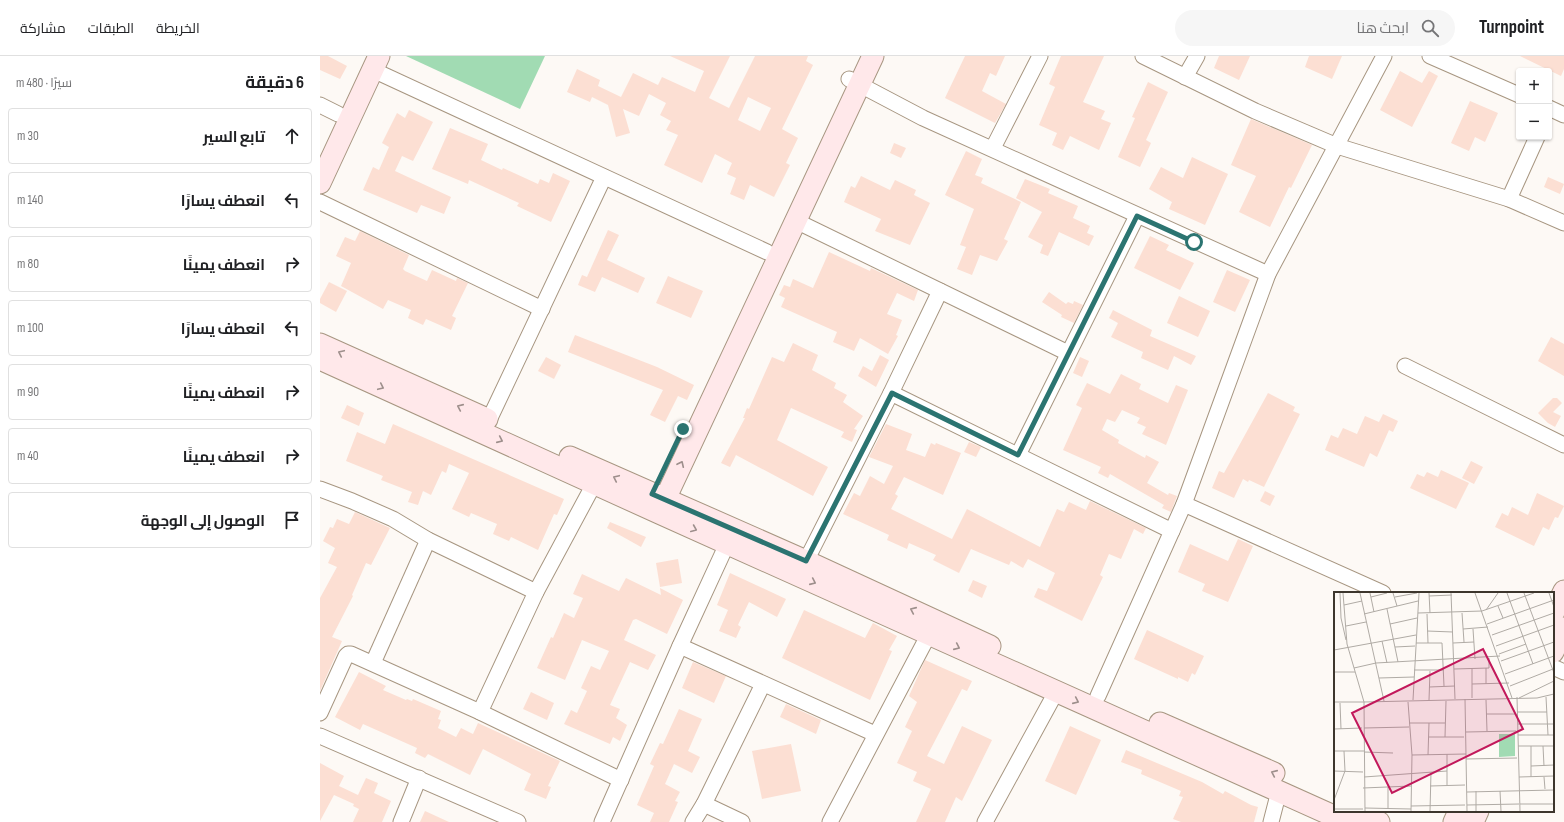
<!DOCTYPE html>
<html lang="ar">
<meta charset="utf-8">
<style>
body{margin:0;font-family:"Sofia Sans Condensed",Cairo,sans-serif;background:#f6f6f6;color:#202124;direction:rtl}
.controls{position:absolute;right:12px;top:12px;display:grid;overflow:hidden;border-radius:4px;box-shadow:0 1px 3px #0004}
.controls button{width:36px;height:36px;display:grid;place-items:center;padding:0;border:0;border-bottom:1px solid #e0e0e0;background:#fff;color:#202124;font:20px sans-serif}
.stop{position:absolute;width:12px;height:12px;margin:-9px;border:3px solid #2b7471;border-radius:50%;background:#fff}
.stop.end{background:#2b7471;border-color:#fff;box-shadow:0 1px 4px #0008}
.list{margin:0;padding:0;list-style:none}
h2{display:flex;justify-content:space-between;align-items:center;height:52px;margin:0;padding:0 16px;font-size:17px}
h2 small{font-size:13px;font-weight:400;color:#757577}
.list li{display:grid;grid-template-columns:26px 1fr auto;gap:12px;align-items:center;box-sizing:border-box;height:56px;margin:0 8px 8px;padding:0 8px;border:1px solid #e0e0e0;border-radius:4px}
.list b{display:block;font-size:15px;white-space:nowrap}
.list em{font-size:13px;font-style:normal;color:#757577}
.icon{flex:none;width:22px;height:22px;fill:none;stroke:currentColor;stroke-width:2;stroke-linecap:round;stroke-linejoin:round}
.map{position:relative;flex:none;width:1244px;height:766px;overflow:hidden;direction:ltr}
header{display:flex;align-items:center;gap:24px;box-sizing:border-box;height:56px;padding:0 20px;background:#fff;border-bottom:1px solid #e0e0e0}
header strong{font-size:19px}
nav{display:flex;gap:22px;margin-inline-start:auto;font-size:14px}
.search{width:280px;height:36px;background:#f6f6f6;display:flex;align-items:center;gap:10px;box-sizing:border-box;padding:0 14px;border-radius:22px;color:#757577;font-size:15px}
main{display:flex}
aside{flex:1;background:#fff}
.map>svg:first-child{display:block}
.green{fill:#a1dbb3}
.building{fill:#fcdfd3;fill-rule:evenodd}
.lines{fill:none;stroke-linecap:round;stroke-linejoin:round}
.street-casing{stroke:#a79681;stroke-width:17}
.secondary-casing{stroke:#a79681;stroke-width:23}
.street{stroke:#fff;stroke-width:15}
.secondary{stroke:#ffe8ea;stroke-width:21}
.oneway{stroke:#9e8f8c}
.route{stroke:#2b7471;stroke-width:5}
.inset-road{fill:none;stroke:#b0aba5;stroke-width:1}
.view{fill:#c2185b;fill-opacity:0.15;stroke:#c2185b;stroke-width:2}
.inset-edge{fill:none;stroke:#3d362d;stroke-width:2}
</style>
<header>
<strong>Turnpoint</strong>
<div class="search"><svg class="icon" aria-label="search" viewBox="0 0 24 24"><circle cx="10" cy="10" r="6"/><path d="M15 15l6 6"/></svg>ابحث هنا</div>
<nav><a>الخريطة</a><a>الطبقات</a><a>مشاركة</a></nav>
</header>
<main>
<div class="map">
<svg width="1244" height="766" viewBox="0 0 1244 766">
<rect width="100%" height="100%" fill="#fdf9f5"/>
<!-- green -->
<polygon class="green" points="86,0 225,0 200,53"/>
<!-- building -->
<g class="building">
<polygon points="0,0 8,0 27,10 20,23 0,14"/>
<path d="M350,0H410L389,42L409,52L435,0H488L486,5L493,9L462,73L478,82L466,107L470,109L454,141L430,129L424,144L410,138L416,122L407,118L412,107L395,98L382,127L344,109L358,79L346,74L351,65L340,59L346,47L329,38L319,60L303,53L310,77L296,81L288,49L272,41L270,46L247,36L257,13L280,24L278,30L301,41L313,17L338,29L342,21L375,36L384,15ZM428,41L451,52L440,75L418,64Z"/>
<polygon points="645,0 685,0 676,20 670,17 662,35 686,48 675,67 625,42"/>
<polygon points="741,0 784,0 763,46 785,55 781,63 791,67 779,94 750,80 743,94 732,89 737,77 719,69 735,31 729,28"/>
<polygon points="899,0 930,0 919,24 894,12"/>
<polygon points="989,0 1022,0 1012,23 985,11"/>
<polygon points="1200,0 1244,0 1244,13 1241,20"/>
<polygon points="1080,15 1102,27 1109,15 1118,20 1092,71 1060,54"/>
<polygon points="828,26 848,36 826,84 831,87 820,111 798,101 815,62 812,61"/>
<polygon points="1150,45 1178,57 1165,86 1155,81 1149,95 1131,87"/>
<polygon points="89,54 113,66 93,105 82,100 75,115 131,141 124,158 101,149 97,157 43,134 53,111 59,114 69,91 62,87 77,57 85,62"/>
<polygon points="931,63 992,89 971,132 969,131 950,171 919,156 936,120 911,109"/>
<polygon points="130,72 168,88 161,104 182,114 183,112 218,128 220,123 229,127 233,117 250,125 231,166 197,150 199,147 149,124 148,128 112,113"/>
<polygon points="574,87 586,92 581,102 570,97"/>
<polygon points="646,95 662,103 655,119 663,122 661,127 701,146 684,183 688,185 677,205 660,199 652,219 637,213 646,191 640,189 654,153 625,139"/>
<polygon points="872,101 908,118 885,169 849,153 852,146 829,133 841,111 863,122"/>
<polygon points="541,120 570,134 575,124 596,134 594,139 610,147 590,189 555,175 561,163 524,146 531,130 535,132"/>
<polygon points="1228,121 1244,128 1240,138 1224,131"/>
<polygon points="705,123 730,133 728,137 758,150 753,162 770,170 767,177 774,180 769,190 739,176 728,200 720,197 723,189 708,181 722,156 696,142"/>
<polygon points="288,174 299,179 287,204 325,222 318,237 282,221 275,236 258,229 262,219 267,221"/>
<polygon points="40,175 89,199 83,213 85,215 107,225 112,214 136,225 137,222 148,227 132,260 136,262 131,274 106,263 103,269 88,262 91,254 68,244 63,253 21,230 31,207 16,200 25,181 35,185"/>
<polygon points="830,180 849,189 846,194 874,207 860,234 814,212"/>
<polygon points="509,196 550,215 551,212 598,234 594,245 577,237 567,258 582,264 576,279 578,280 568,298 540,282 534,295 513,286 517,276 461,251 465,242 459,239 464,229 470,231 473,223 493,232"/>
<polygon points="907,214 930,224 915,256 893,246"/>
<polygon points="348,220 383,235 371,262 336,247"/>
<polygon points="9,226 27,235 16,256 0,247 0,243"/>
<polygon points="729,236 746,248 748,246 753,248 754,245 763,249 754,267 741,261 742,259 722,246"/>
<polygon points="859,240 890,255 878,281 847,267"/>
<polygon points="793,254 832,274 830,280 876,300 871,309 854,300 848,314 821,302 823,296 791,281 798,267 789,262"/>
<polygon points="255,279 337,311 374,329 367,344 358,340 345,366 330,359 343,334 248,296"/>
<polygon points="1231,281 1244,288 1244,320 1218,305"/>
<polygon points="473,287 498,299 492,314 516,327 514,332 527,339 523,346 543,360 534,373 537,374 532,386 521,381 524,376 471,352 457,384 508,411 493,440 416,399 410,411 401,407 425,362 423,362 427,352 429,353 452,301 464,306"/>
<polygon points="560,299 569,304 556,331 538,320 543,310 552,315"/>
<polygon points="226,301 241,309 234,323 218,315"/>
<polygon points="760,301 769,305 762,321 753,317"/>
<polygon points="801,318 821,328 819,333 848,347 856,329 868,334 846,389 822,378 826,371 817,367 820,362 802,354 795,366 787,363 782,374 799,384 798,387 825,402 826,399 839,406 827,427 848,439 849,437 857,440 851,456 842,452 844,449 790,418 788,422 778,417 781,411 743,394 762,352 756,349 767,327 790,338"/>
<polygon points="948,337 975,351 973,355 980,358 944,431 929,424 928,426 923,423 914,442 892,432 899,415 904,417"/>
<polygon points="1233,342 1237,342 1242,347 1233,356 1241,360 1235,371 1228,367 1218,357"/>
<polygon points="27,349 44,357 39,370 21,362"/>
<polygon points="1063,358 1078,365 1073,376 1069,374 1057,401 1050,397 1044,411 1005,394 1011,379 1018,382 1023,372 1037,378 1045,360 1059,366"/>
<polygon points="73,368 244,443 237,459 234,458 218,494 191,481 189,485 173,478 177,468 151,457 149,461 132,453 149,417 129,408 126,417 122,415 111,439 103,435 98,449 88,446 92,436 61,424 63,420 26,405 37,376 65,388"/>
<polygon points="566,368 592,378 586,394 605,401 611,387 615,389 616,387 641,397 623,439 584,421 575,438 578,440 571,453 632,483 647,453 720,491 737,453 744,456 749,446 766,454 770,445 826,472 823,478 814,473 801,503 789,498 780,519 783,521 762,565 714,541 718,532 727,535 735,517 708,503 703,512 691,505 689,509 651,493 639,517 613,504 616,499 589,487 587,493 567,484 569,479 523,458 534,437 540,440 550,420 564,428 573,410 549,401"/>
<polygon points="649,386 661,391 656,401 644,396"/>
<polygon points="1151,405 1163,411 1154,428 1142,422"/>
<polygon points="1121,414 1149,427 1136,453 1090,432 1097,418 1104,421 1107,416 1118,421"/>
<polygon points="945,435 955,440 950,450 940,445"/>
<polygon points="1217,437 1244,450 1238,462 1235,461 1229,474 1223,471 1214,490 1175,471 1182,457 1188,460 1192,451 1208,459"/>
<polygon points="35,456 70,472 51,509 46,507 32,539 33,540 12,581 22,585 0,635 0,542 17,511 8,507 15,492 3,485 10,471 13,472 17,463 29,468"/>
<polygon points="290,466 326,481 321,491 287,472"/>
<polygon points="918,483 933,490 908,546 882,535 885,528 858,516 870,488 908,505"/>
<polygon points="358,503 362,527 340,531 336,507"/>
<polygon points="410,517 466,543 457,561 429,546 418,569 421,571 416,582 399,575 408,554 397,549"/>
<polygon points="262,518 299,535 306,522 341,539 340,532 363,544 347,578 316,563 313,564 304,584 336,599 328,614 310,606 290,649 300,653 296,662 307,669 300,685 293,681 290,688 244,668 251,654 257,657 267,635 261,632 271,610 280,614 289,595 262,584 245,624 217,612 231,581 233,582 244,557 254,562 263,542 253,538"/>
<polygon points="653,524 667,530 662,542 648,535"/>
<polygon points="484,554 545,582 553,567 577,580 569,594 572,595 550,644 462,602"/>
<polygon points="827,574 884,600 875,619 872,617 868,626 858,621 858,623 814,603"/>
<polygon points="605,604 652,625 647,635 642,633 607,700 624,708 642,670 672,684 642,745 636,741 625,766 596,766 611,733 593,725 597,716 577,707 592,675 585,671 597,646 589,640"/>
<polygon points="373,606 406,620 394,647 362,632"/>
<polygon points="39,616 66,630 63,634 86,644 87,643 92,645 93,643 121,655 118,663 121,664 118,672 136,681 141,672 153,678 158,667 240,705 228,730 231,731 226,743 204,734 211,718 163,693 150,719 108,698 105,702 95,697 97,692 43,668 40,674 15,661"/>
<polygon points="211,636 234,647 227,664 203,653"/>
<polygon points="466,648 501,664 496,678 460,661"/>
<polygon points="359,653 382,663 368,695 380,701 372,717 354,708 345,728 360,736 355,745 358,746 349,766 330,766 334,757 317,749 334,710 330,708 340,687 343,688"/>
<polygon points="750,670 781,684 756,739 725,725"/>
<polygon points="471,688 481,735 442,743 432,695"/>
<polygon points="806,694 882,726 903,738 905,735 931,749 938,751 934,766 861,766 853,763 863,741 859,740 861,735 821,718 822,714 801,706"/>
<polygon points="0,707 24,720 19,730 38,739 46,722 58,727 54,737 71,745 62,766 33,766 39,753 33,750 34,748 14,739 0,765"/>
<polygon points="105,755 129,766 100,766"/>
</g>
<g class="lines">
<defs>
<g id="street">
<polyline points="823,0 935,55 1017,90 1189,143 1244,167"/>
<polyline points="1110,0 1199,39"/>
<polyline points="53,14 447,196"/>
<polyline points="865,21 877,0"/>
<polyline points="529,23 603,62 948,218"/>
<polyline points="0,49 18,58"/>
<polyline points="1229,52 1244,59"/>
<polyline points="673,92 720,0"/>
<polyline points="1189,143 1217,81"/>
<polyline points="0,146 222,253"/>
<polyline points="476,165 748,297"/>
<polyline points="1085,310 1244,389"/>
<polyline points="571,337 852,475"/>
<polyline points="169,364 284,121"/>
<polyline points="698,399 817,160"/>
<polyline points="0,433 32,445 73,463 108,484 216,536"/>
<polyline points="864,448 1063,537"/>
<polyline points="486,505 571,337 620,235"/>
<polyline points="360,590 555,678"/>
<polyline points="53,607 108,484"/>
<polyline points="1233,611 1244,616"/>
<polyline points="778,640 864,448 948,218 1064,0"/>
<polyline points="160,656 216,536 274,428"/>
<polyline points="0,657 26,600 28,598 31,598 160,656 301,724"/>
<polyline points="0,680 198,766"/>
<polyline points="384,748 422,766"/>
<polyline points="81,766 99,722"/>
<polyline points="282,766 360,590 407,488"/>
<polyline points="373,766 384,748 443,628"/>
<polyline points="510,766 609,578"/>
<polyline points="665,766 736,636"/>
<polyline points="951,766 959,735"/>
</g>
<g id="secondary">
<polyline points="0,127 59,0"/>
<polyline points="0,288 167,363"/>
<polyline points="0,303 339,457 1027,766"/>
<polyline points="250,401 486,505 670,590"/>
<polyline points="339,456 553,0"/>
<polyline points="1233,558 1244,535"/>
<polyline points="1233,596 1244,572"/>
<polyline points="840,667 954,717"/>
<polyline points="1036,755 1059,766"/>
<polyline points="1134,766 1139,755"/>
<polyline points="1153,766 1158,755"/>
</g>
</defs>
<!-- street casing -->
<use href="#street" class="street-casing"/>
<!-- secondary casing -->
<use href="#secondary" class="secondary-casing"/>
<!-- street -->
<use href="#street" class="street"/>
<!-- secondary -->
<use href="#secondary" class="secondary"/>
</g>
<!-- one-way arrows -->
<defs><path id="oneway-chevron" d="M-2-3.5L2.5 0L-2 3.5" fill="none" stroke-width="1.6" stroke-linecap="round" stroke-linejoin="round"/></defs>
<g class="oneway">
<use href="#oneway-chevron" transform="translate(21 297) rotate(-155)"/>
<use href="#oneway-chevron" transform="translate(61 331) rotate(25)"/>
<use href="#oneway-chevron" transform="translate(140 351) rotate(-156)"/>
<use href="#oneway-chevron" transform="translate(180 384) rotate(24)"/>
<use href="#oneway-chevron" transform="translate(361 408) rotate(-65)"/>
<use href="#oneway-chevron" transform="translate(296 422) rotate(-155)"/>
<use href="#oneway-chevron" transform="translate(374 473) rotate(23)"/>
<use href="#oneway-chevron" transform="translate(493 526) rotate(24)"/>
<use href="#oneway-chevron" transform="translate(593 554) rotate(-156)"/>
<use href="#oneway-chevron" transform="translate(637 591) rotate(24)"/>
<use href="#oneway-chevron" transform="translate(756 645) rotate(24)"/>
<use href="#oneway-chevron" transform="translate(954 717) rotate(-156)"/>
</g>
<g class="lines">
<!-- route -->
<polyline class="route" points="363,373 332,438 486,505 572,337 698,399 817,160 874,186"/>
</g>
<!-- overview -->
<g transform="translate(1014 536)">
<rect width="220" height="220" fill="#fdf9f5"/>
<path d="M165,142H181V164L165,165Z" fill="#a1dbb3"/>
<path class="inset-road" d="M6,1L7,26L12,48M9,1L13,52L30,110L203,106L220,102M26,1L50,109M36,1L40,20M59,1L63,14M95,1L96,21M117,1L121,107M141,1L178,106M173,1L199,72M190,1L220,81M215,1L220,15M95,4L118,3M37,5L53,1M61,5L83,1M10,13L28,9M164,14L169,26M53,17L64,70M152,18L164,1M84,21L148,19L200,1M128,21L130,50M30,22L84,9M93,22L94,51M56,32L83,26M153,32L220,8M12,34L32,30M129,37L154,35M139,37L141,67M93,39L119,40M158,43L220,21M48,49L53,71M82,51H108L110,94M119,51L140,50M162,54L220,33M61,55L81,54M0,58L82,43M165,62L192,52M167,69L220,50M20,76L42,71L166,64M152,76V92M120,77L155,76V66M80,78H110M0,80H21M171,82L220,64M45,86L80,85M138,92L175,91M176,94L219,77M95,95L121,94M183,105L186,219M212,105L214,143M138,106V77M185,106L220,89M131,107L133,219M79,108L85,1M95,108L96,79M152,108L153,139M0,110H30L31,219M74,110L78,163L77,219M6,111L7,137M183,120H213M152,122H182M75,131H111M184,132H220M30,136L75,135M0,137L28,136M132,140L182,139M184,143H220M95,145H130M111,145L112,109M184,154H220M197,154V185M209,154L210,174M0,159H30M30,160L59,161M78,163L132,162M94,163L95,131M132,167L183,166M197,174L220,173M0,179L29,180M30,185L113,179M185,185L220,184M210,185L211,197M113,193V162M96,194L131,193M54,195V216M29,196L77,194M142,199V219M166,199L167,219M133,200L220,198M0,208L11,179L10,159M186,212H220M133,213L185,212M77,214L131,213M31,216L77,217M0,217H29M96,219L97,180M220,219V198"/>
<path class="view" d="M149,57L189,137L58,201L18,121Z"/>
<rect width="220" height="220" class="inset-edge"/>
</g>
</svg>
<div class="controls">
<button>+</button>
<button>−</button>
</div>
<div class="stop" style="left:874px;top:186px"></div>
<div class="stop end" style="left:363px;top:373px"></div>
</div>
<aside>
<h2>6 دقيقة<small>سيرًا · 480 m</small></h2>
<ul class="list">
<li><svg class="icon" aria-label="ahead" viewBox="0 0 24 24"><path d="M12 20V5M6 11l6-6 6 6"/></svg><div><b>تابع السير</b></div><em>30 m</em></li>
<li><svg class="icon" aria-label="left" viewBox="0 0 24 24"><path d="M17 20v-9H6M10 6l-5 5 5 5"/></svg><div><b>انعطف يسارًا</b></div><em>140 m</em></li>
<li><svg class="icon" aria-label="right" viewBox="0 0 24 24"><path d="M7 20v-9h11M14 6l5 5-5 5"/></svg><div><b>انعطف يمينًا</b></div><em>80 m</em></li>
<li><svg class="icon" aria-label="left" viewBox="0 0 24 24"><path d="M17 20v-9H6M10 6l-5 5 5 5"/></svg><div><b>انعطف يسارًا</b></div><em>100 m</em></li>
<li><svg class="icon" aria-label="right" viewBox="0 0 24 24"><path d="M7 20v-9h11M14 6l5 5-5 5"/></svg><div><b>انعطف يمينًا</b></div><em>90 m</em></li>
<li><svg class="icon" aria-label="right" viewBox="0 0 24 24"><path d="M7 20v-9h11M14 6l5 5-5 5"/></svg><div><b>انعطف يمينًا</b></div><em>40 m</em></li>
<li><svg class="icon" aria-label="arrive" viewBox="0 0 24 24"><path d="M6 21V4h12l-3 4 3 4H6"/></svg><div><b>الوصول إلى الوجهة</b></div></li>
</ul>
</aside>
</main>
